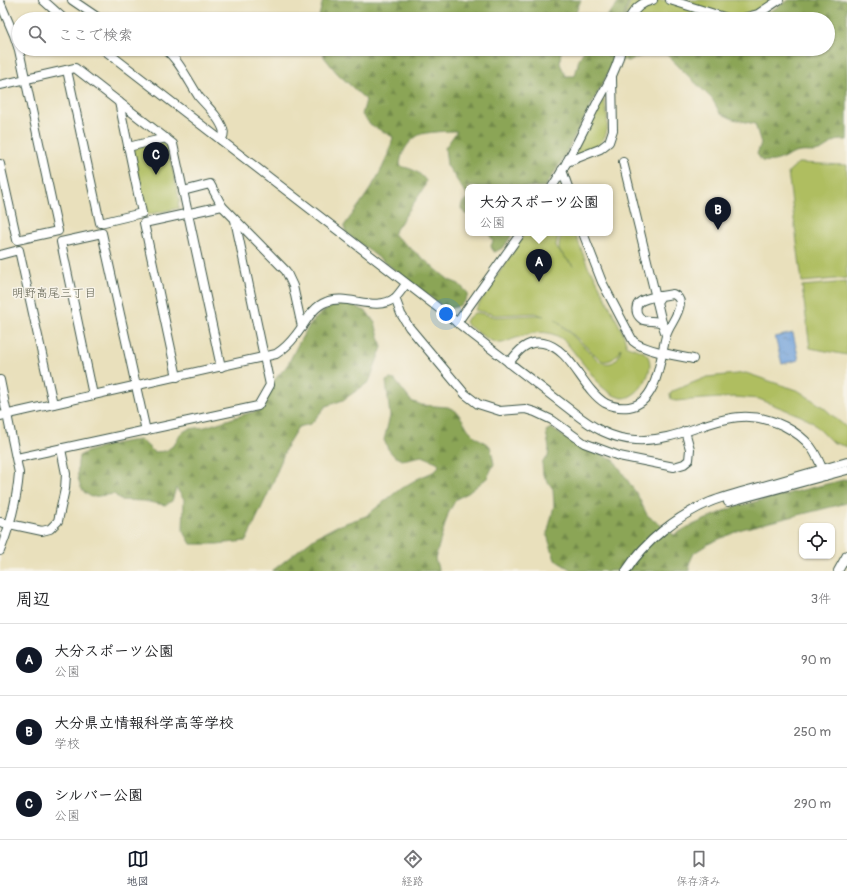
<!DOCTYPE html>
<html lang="ja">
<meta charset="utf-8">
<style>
body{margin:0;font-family:Pangolin,"Klee One",sans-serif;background:#f2f2f2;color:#202124}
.controls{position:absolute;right:12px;bottom:12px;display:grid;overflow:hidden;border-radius:8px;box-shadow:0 1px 3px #0004}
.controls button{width:36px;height:36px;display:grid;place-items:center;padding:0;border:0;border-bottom:1px solid #e0e0e0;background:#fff;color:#202124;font:20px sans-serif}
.you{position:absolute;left:446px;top:314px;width:14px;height:14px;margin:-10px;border:3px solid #fff;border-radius:50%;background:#1a73e8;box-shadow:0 0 0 6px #1a73e833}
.badge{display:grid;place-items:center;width:26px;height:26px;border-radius:50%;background:#111827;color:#fff;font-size:13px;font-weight:700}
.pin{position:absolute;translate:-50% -33px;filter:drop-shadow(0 1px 2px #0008)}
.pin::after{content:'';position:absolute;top:21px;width:14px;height:12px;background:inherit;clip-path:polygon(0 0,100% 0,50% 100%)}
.popup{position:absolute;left:465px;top:184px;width:148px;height:52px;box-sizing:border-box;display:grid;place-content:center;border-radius:8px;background:#fff;filter:drop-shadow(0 1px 3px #0005);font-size:13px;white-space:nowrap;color:#757577}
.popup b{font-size:15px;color:#202124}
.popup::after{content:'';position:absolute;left:50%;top:100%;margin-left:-8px;border:8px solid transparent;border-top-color:#fff}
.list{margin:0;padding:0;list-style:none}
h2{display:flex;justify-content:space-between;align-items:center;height:52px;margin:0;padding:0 16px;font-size:17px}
h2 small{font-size:13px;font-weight:400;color:#757577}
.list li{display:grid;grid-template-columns:26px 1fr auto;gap:12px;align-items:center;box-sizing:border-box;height:72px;padding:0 16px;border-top:1px solid #e0e0e0}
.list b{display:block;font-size:15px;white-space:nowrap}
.list p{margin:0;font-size:13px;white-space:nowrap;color:#757577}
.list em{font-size:13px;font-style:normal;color:#757577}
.icon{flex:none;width:22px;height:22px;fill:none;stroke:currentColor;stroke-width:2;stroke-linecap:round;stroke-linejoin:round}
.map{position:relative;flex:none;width:847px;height:571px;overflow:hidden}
.search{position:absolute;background:#fff;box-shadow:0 1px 3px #0004;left:12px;right:12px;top:12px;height:44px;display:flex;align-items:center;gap:10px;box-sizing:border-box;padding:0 14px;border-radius:22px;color:#757577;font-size:15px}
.sheet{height:268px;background:#fff}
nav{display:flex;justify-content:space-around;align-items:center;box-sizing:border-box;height:56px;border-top:1px solid #e0e0e0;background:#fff;font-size:11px;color:#757577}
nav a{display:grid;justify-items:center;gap:2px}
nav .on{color:#111827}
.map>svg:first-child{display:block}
.green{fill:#afbe60;stroke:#677e4a;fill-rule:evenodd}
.forest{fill:url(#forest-firs);stroke:#557145}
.water{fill:url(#water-ripples);stroke:#486e87}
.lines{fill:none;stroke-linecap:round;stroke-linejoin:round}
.minor-casing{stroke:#3d5548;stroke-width:10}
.minor{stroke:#fff;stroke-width:8}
.labels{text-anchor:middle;stroke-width:3;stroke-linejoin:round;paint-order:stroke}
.neighbourhood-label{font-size:12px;fill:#646554;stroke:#f7f3e8}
</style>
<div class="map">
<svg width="847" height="571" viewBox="0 0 847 571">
<defs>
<pattern id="forest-firs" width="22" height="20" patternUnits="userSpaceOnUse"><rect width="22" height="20" fill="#8ba556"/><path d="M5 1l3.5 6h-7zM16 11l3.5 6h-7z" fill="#718848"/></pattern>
<pattern id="water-ripples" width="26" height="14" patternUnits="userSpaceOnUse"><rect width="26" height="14" fill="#70a0da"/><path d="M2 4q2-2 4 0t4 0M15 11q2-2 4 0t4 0" fill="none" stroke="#5b84b2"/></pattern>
</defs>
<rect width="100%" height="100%" fill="#f7f3e8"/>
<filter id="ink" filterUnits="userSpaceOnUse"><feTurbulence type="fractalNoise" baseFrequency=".025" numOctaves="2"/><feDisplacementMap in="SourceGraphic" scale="8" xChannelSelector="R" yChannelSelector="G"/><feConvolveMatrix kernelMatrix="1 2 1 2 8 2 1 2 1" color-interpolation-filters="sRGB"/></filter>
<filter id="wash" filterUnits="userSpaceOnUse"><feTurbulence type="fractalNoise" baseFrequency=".012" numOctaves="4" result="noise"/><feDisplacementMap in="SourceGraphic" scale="16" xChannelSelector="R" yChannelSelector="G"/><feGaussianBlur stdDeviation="0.9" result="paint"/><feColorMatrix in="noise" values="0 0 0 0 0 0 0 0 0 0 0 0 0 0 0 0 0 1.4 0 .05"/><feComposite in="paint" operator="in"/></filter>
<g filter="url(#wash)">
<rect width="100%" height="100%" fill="#e9e0bc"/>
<!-- green -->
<g class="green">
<polygon points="631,0 775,0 749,19 624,19"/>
<polygon points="617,49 646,49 628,56 621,62"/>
<path d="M602,100H604C607,114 612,133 599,144C593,149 584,152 577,155L574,153Z"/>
<polygon points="162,142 168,149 180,202 178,203 179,208 146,215 132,148"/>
<polygon points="798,163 847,165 847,278 802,282 788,172"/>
<path d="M525,233H559L556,245L557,249L575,268L559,250V244L561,233H575L588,267L593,273L623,333L627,346C633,348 643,350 647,355C657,369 639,398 623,398C614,397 607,391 601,386L565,341C547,327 532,333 513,339C508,341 502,344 498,343C486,340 476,331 466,324L465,321L474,313H479L496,317L536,315L544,316L535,313L496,315L475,310ZM555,319L557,320L602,361C612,362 617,357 621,348C619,361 611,367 599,361Z"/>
<polygon points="847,282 847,355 810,348 802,286"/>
<polygon points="746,373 799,391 823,407 847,428 847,447 832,442 812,422 801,416 759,399 735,397 675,401 671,399 670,394 673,391 707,377"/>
</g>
<!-- forest -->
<g class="forest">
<polygon points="323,0 581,0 573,19 319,19 319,16"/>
<path d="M620,0H629L623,19H604C609,12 616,8 620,0Z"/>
<path d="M789,0H846L847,1V140C830,139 832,146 819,151C814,153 806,151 800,152C786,154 780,164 762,161L757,154L761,143L755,124L733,119L720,113L712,99L666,54C656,48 639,57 629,61H626L625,59C641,47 659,49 677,49L680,51L689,49L698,51L722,49H828V19H757Z"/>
<path d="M323,49H561L560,64L566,76H575L579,59L585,49H615L611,66L606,77L561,162L545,187H468V197L447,165L445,148L457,131C449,131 424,132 419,135C408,141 400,154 400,166C412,169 419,171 426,181L424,188L393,234L449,280L459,284L468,293C466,305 455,309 445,308L346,233L344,226C364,198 386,171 393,137L371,125L362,115L366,100L337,73L324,57Z"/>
<polygon points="468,198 468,215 465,214 461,208 462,203"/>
<polygon points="489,233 513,233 504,247 495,252 493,251 491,246 493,241"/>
<path d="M341,303L355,306L367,312L375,323L382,347L369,382L343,400L326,406L311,424L298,427L287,445L272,485L246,541L217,544H191L183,530L184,499L176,488L172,501L165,505L143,501L121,500L114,494L91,497C89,495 85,493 83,491C76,481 77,467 79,456C95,447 123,441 141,440L154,452L166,451L175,444L180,434L188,429L205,427L249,413L259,411C265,401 269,388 276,378C280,373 285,369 288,364C301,339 312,311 341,303Z"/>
<polygon points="390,379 395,380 411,401 422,405 448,407 456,411 462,419 468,429 476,437 490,446 492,454 494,464 487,478 468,493 456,499 448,514 435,559 439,571 272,571 314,538 337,526 366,516 400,489 417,479 433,472 439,466 437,462 422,456 402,460 394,456 388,449 384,440 390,416 386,381"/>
<polygon points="551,428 572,442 614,460 638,496 647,515 674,535 688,527 734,507 847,479 847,503 742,529 708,544 694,553 689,564 689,571 573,571 555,560 547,535 554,506 553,489 543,475 542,462 548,457 549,448 546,431"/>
</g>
<!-- water -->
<polygon class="water" points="793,333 799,360 782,364 775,337"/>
</g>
<g filter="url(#ink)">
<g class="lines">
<defs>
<g id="minor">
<polyline points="43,0 64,19"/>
<polyline points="72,0 100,19"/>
<polyline points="670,0 727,18 736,19"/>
<polyline points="0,2 14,35 19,50 58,231 17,240 0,164"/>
<path d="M629,19C634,9 642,2 653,0"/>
<polyline points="739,19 758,14 779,0"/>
<path d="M103,49L573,412C592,427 611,439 636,440C691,443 726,398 784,426C809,439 816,451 825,476"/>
<path d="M165,49C179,60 189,82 199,97C207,106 219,117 223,129C225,134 223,137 221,140"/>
<polyline points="67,70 100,223 142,213 119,102"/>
<polyline points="0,85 75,68 173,144 221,367"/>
<polyline points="128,147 166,138"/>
<polyline points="567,162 600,149 609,142 613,130 612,78"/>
<polyline points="623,162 657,302"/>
<polyline points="562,170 568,187"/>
<path d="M552,187C569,161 582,133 596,105C606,87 617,70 621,49"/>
<polyline points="183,191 210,184 222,206 286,271 293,286 302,327"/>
<path d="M583,233L602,282L633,341C644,351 678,356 693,359"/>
<polyline points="0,255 19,250 53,404"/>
<path d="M659,296C650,298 633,299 637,313C638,316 640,318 643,320C649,322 655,320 662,323"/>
<polyline points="395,298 401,314 409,327 465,394 478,404 500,411 525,409 535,412 552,420 584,443 619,456 674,467 684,464 689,460 690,449 685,431"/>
<polyline points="457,323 521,233"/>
<path d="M509,363C518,351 527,340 543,343C571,348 582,389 605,403C613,407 621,408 629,407C658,403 660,358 666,336C669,325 679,316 680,303C680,298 677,296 673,294L661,296L657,302L662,323L666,335"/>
<polyline points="177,377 144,223 222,206"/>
<path d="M0,380L19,473C17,499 10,526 0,551"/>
<polyline points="93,395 61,242 102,233 146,431"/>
<path d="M0,416L276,354C284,349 290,343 296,335C305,324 312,307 326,302C347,293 375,313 395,298C399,294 403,288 406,284"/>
<polyline points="17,458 258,406 270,385 235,220"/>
<polyline points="728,502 847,470"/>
<polyline points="0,522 42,531 50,529 58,521 65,489 66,474 61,449"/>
<path d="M626,571C645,541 677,516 710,502C730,494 753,489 774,483C798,476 823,469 847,462"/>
<polyline points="838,571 847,555"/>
</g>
</defs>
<!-- minor casing -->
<use href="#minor" class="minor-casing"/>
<!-- minor -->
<use href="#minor" class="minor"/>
</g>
</g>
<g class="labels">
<!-- neighbourhood labels -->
<g class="neighbourhood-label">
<text x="54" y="297">明野高尾三丁目</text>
</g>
</g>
</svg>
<div class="controls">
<button><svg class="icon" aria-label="locate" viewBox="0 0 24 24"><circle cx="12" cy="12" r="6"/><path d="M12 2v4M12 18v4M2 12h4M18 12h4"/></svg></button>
</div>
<div class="you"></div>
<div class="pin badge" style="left:539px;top:282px">A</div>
<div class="popup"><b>大分スポーツ公園</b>公園</div>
<div class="pin badge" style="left:718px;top:230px">B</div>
<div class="pin badge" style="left:156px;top:175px">C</div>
<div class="search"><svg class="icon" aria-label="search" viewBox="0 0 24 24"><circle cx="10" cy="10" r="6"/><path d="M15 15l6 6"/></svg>ここで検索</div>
</div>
<section class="sheet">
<h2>周辺<small>3件</small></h2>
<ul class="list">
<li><span class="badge">A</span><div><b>大分スポーツ公園</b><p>公園</p></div><em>90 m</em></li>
<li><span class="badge">B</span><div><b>大分県立情報科学高等学校</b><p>学校</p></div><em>250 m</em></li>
<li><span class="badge">C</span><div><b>シルバー公園</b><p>公園</p></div><em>290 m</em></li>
</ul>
</section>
<nav>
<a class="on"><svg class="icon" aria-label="map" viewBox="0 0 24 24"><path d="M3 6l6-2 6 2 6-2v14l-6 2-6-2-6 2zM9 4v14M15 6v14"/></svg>地図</a>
<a><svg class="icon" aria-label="directions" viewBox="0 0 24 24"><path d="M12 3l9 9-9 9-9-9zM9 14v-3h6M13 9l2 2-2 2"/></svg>経路</a>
<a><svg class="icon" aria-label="saved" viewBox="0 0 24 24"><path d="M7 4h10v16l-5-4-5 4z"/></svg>保存済み</a>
</nav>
